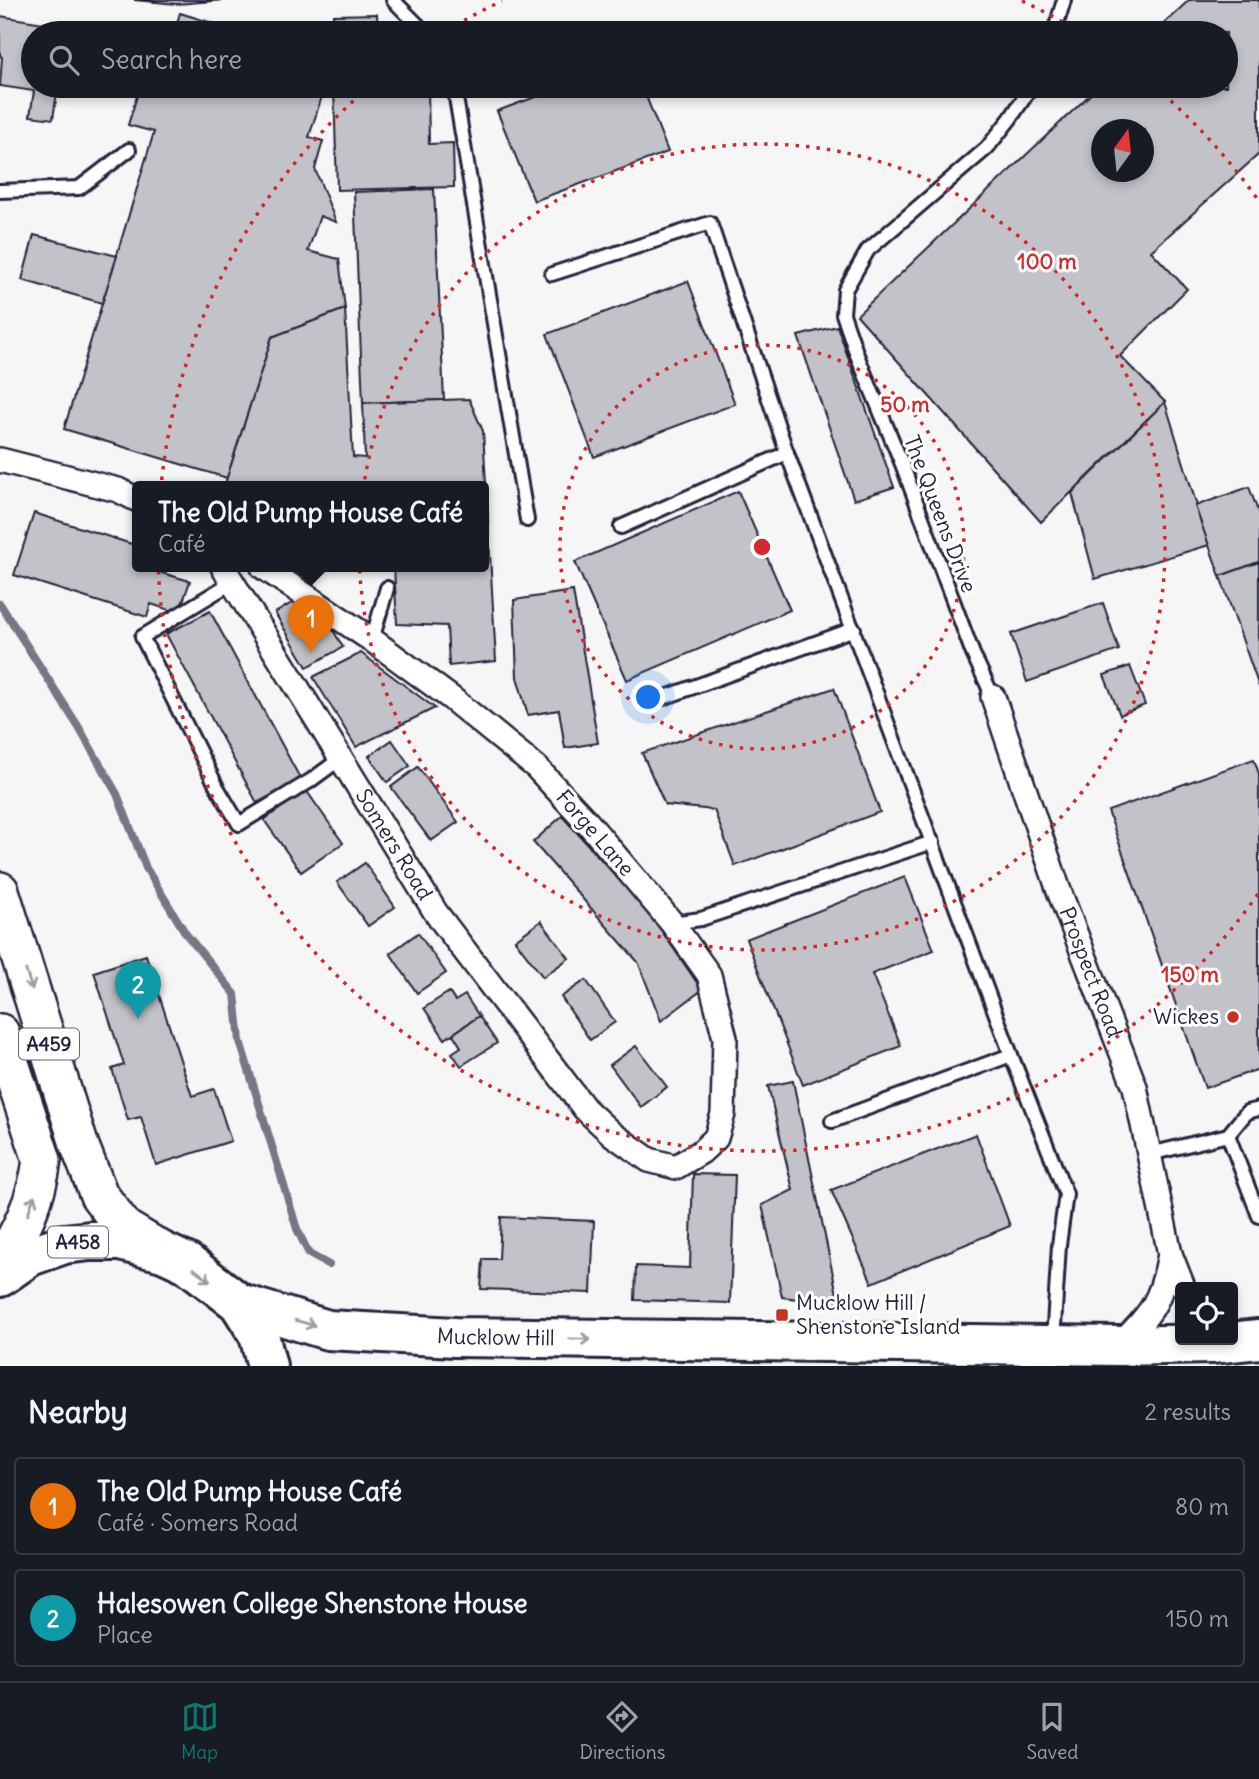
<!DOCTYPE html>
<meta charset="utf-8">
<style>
body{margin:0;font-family:Delius,sans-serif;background:#20242c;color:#f1f3f6}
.controls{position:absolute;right:21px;bottom:21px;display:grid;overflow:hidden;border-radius:7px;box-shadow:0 4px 10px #0003}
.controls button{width:63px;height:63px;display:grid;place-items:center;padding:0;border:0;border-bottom:2px solid #363941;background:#171b24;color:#f1f3f6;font:35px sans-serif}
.compass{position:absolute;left:1091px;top:119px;width:63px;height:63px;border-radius:50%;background:#171b24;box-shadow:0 4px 10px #0003;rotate:15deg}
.you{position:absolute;left:649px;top:698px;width:24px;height:24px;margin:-18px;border:5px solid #fff;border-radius:50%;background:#1a73e8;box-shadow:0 0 0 10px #1a73e833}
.badge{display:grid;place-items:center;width:46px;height:46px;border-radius:50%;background:#0f766e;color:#fff;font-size:23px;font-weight:700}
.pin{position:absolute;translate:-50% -58px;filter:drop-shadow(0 2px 4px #0008)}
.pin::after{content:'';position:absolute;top:37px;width:24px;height:21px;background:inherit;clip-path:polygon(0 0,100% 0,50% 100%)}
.popup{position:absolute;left:132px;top:481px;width:357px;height:91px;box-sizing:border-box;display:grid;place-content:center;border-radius:7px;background:#171b24;filter:drop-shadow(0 2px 5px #0005);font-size:23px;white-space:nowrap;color:#9ea1a6}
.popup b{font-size:26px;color:#f1f3f6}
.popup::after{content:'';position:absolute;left:50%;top:100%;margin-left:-14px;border:14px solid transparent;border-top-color:#171b24}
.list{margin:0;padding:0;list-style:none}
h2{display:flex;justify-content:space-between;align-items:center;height:91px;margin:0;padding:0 28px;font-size:30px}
h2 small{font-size:23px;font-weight:400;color:#9ea1a6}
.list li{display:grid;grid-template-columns:46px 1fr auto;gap:21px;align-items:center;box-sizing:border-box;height:98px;margin:0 14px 14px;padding:0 14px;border:2px solid #363941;border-radius:7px}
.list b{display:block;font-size:26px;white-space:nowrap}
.list p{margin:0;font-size:23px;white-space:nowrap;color:#9ea1a6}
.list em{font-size:23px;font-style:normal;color:#9ea1a6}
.icon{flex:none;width:38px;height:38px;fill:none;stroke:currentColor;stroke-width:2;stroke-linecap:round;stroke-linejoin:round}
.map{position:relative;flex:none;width:1259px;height:1366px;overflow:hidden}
.search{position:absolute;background:#171b24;box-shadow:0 4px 10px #0003;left:21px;right:21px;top:21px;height:77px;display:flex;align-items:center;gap:18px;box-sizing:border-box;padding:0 24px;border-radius:38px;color:#9ea1a6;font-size:26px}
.sheet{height:315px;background:#171b24}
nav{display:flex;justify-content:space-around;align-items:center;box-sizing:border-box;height:98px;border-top:2px solid #363941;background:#171b24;font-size:19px;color:#9ea1a6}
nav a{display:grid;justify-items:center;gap:4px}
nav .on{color:#0f766e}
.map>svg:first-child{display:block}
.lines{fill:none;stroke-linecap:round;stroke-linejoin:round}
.stream{stroke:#767685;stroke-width:8}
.building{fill:#c2c2c9;stroke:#22223b;stroke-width:2;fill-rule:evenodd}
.service-casing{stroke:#22223b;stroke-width:18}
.minor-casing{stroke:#22223b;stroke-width:28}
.primary-casing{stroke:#22223b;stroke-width:42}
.trunk-casing{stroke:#22223b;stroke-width:44}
.service{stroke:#fff;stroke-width:12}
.minor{stroke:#fff;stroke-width:23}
.primary{stroke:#fff;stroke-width:37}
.trunk{stroke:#fff;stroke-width:38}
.oneway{stroke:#9c9ca7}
.ring{fill:none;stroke:#d62828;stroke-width:3.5;stroke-dasharray:3.5 7}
.poi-dot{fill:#c8321e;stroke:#fff;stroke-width:2.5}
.labels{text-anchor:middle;stroke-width:6;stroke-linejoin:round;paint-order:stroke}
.shield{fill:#fff;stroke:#646476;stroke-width:2}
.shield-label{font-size:19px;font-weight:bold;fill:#22223b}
.street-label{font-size:21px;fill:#22223b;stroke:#fff}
.poi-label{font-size:21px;fill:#22223b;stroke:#fff;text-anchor:end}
.centre{fill:#d62828;stroke:#fff;stroke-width:3.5}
.ring-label{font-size:21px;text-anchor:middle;font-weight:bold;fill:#d62828;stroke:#fff;stroke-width:6;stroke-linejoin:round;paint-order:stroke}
</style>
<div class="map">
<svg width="1259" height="1366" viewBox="0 0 1259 1366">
<rect width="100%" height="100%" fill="#f6f6f7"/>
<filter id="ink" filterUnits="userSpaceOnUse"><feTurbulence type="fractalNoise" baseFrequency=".0143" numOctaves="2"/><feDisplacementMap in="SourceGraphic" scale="14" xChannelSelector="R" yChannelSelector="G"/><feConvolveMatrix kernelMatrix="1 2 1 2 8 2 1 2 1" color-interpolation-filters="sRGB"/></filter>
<g filter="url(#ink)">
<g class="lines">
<!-- stream -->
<polyline class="stream" points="0,604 78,726 117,794 146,868 186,934 235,994 240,1041 297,1229 309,1254 329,1265"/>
</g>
<!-- building -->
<g class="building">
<polygon points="134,0 225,0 177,4"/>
<path d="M1189,0H1259V154L1151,251L1187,289L1120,356L1165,402L1041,522L857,315L1099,86H1226V33H1154ZM1102,130H1144V172H1102Z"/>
<polygon points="180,13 245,33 174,33"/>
<polygon points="377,14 378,33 333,33 333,15"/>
<polygon points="0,16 50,24 48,33 33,33 33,86 58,86 53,119 30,116 34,91 0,86 2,57 0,56"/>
<polygon points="140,86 297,86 296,88 322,96 309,137 323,141 315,169 336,222 320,216 308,251 339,259 345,309 272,337 227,478 64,429 154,132 128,125"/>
<polygon points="334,86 428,86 429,144 453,143 454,187 337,190"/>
<polygon points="566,86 642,86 668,152 534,201 497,111"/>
<polygon points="434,189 444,400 363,403 354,192"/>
<polygon points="34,235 117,256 102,303 22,280"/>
<polygon points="688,281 735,404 594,457 547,334"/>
<polygon points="345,309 353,457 365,458 363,403 469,399 483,431 496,661 449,666 447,626 397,624 394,567 484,567 484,487 224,487 272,337"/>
<polygon points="837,326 894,487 854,500 798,336"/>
<polygon points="1165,402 1209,545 1095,579 1072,493"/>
<polygon points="1249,487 1259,514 1259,562 1220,576 1195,506"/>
<polygon points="738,491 790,610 627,680 575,562"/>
<polygon points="34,513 138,546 138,567 164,567 162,573 190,581 179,613 151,604 147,617 14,575"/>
<polygon points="1259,562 1259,687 1220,576"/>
<polygon points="573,591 598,743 565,748 559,710 528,715 517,677 514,600"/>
<polygon points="297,600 316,633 330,625 343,647 307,667 275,613"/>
<polygon points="1103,603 1119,650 1027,682 1011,634"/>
<polygon points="210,611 301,780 257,803 166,634"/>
<polygon points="361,653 435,708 356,747 313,677"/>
<polygon points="1130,666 1145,705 1120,715 1104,675"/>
<polygon points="834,688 880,812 735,866 714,810 665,805 642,753"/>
<polygon points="392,740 410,766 387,782 369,756"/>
<polygon points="1254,759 1259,774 1259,1069 1205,1088 1108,811"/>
<polygon points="418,767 458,822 431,841 391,787"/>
<polygon points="306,790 343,843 301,872 264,820"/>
<polygon points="562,816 650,914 702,990 661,1021 638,962 533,842"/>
<polygon points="365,863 395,907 368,926 337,882"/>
<polygon points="905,877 934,950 872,974 901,1046 803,1085 746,939"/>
<polygon points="541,921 569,958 543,977 515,940"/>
<polygon points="418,933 446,973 417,993 390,953"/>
<polygon points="146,955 192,1096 214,1089 231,1141 156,1165 141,1117 128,1120 112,1069 124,1065 94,972"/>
<polygon points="586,980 615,1022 590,1040 561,997"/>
<polygon points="449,992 455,1001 465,995 479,1016 445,1039 424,1008"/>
<polygon points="479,1016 497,1043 461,1066 452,1053 461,1047 453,1034"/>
<polygon points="636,1046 667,1087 641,1107 610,1065"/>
<polygon points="793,1081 839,1304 782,1297 762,1205 793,1190 768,1086"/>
<polygon points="976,1134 1010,1226 872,1283 831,1190"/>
<polygon points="693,1174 735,1175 730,1303 635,1300 636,1266 690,1268"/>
<polygon points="501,1217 594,1221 591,1293 481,1289 483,1259 499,1259"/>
</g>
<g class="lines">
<defs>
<g id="service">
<polyline points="393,0 426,33"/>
<polyline points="1054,33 1064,0"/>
<polyline points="454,86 527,520"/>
<polyline points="0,191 79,188 129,150"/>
<polyline points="552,274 710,223 787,453 1011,1055 1066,1194 1059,1245 1053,1342"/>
<polyline points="621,527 787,453"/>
<polyline points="231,583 142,637 217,787 239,824 310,781 340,759"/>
<polyline points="372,640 387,588"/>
<polyline points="993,697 973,654 902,464 857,355 843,314 845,290 868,250 987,148 1010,119 1032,86"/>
<polyline points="663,698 854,629"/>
<polyline points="672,923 701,919 933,842"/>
<polyline points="832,1121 1011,1055"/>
<polyline points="1228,1135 1259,1216"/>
<polyline points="1150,1154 1228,1135 1247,1112 1259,1109"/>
</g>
<g id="minor">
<polyline points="0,460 118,490 138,500"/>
<path id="s1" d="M223,567L436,913L585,1109L612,1134L649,1160L676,1167L701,1152L716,1138L723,1114L725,1038L709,975L672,923L587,822L536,767L451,698L372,640L263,567"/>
<path id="s2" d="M993,697L1059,891L1135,1087L1170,1254L1183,1287"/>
<path d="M1119,1346C1153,1311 1161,1302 1170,1254"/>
</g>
<g id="primary">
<polyline points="0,891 79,1144 99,1195 124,1228 159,1249"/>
<path d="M0,1033L42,1160C37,1200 20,1232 0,1266"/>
</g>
<g id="trunk">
<polyline points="0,1277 30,1256 64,1244 90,1241 120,1241 163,1252 187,1263 239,1303 259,1335 267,1366"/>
<path id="s3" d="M239,1303L328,1330L455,1337L1119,1346L1211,1344L1259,1339"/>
</g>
</defs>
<!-- service casing -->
<use href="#service" class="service-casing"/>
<!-- minor casing -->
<use href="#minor" class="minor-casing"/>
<!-- primary casing -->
<use href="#primary" class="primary-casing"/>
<!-- trunk casing -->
<use href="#trunk" class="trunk-casing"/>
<!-- service -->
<use href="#service" class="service"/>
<!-- minor -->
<use href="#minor" class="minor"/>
<!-- primary -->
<use href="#primary" class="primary"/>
<!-- trunk -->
<use href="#trunk" class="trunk"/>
</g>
<!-- one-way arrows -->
<defs><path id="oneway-shaft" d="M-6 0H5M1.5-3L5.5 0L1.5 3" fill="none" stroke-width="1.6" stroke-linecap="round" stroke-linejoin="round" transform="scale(1.75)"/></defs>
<g class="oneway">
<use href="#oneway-shaft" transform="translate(29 980) rotate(72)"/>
<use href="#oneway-shaft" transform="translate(31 1205) rotate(-71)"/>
<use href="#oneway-shaft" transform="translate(202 1275) rotate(38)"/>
<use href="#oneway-shaft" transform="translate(305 1323) rotate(16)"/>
<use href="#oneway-shaft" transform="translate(580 1339) rotate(1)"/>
</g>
</g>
<!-- distance rings -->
<g class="ring">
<circle cx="762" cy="547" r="202"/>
<circle cx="762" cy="547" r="403"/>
<path d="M1258 894A605 605 0 1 1 369 87M446 31A605 605 0 0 1 502 1M1022 1A605 605 0 0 1 1078 31M1155 87A605 605 0 0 1 1258 200"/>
</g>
<!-- markers -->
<g class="poi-dot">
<circle cx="1233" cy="1017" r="7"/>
<rect x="775" y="1308" width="14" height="14" rx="3.5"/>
</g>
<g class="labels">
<!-- shield labels -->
<g class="shield">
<rect x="19" y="1028.5" width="60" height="31" rx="5"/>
<rect x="48" y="1226.5" width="60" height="31" rx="5"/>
</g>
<g class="shield-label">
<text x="49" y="1051">A459</text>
<text x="78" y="1249">A458</text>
</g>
<!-- street labels -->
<g class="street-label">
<text transform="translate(940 514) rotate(69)" y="7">The Queens Drive</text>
<text transform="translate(595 833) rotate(49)" y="7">Forge Lane</text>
<text dy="7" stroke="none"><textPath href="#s1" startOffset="326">Somers Road</textPath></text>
<text dy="7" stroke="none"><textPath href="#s2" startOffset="292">Prospect Road</textPath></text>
<text dy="7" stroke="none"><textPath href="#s3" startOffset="261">Mucklow Hill</textPath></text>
</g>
<!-- poi labels -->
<g class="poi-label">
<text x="1219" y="1024">Wickes</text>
<text x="796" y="1310" text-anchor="start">Mucklow Hill /<tspan x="796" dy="24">Shenstone Island</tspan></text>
</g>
</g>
<circle cx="762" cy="547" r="10" class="centre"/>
<g class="ring-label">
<text x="1047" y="269">100 m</text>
<text x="905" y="412">50 m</text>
<text x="1190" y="982">150 m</text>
</g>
</svg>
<div class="controls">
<button><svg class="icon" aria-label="locate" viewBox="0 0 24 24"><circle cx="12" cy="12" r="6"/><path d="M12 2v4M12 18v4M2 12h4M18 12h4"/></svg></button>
</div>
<svg class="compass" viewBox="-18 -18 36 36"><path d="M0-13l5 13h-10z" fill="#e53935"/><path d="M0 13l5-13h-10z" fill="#9ea1a6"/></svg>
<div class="you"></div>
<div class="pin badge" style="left:311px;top:653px;background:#e8710a">1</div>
<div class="popup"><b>The Old Pump House Café</b>Café</div>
<div class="pin badge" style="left:138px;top:1019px;background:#0f9aa8">2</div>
<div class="search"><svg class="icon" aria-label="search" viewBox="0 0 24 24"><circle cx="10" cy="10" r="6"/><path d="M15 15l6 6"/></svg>Search here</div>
</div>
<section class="sheet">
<h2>Nearby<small>2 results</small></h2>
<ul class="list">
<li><span class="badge" style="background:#e8710a">1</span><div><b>The Old Pump House Café</b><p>Café · Somers Road</p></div><em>80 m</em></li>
<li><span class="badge" style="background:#0f9aa8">2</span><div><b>Halesowen College Shenstone House</b><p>Place</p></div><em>150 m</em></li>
</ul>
</section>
<nav>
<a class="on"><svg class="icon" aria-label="map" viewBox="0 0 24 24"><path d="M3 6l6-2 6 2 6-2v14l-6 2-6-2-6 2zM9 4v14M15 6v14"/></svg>Map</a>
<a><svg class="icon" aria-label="directions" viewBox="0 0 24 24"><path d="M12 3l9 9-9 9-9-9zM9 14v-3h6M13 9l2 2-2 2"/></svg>Directions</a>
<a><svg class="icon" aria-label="saved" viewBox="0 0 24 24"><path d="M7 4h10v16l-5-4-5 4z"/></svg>Saved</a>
</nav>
